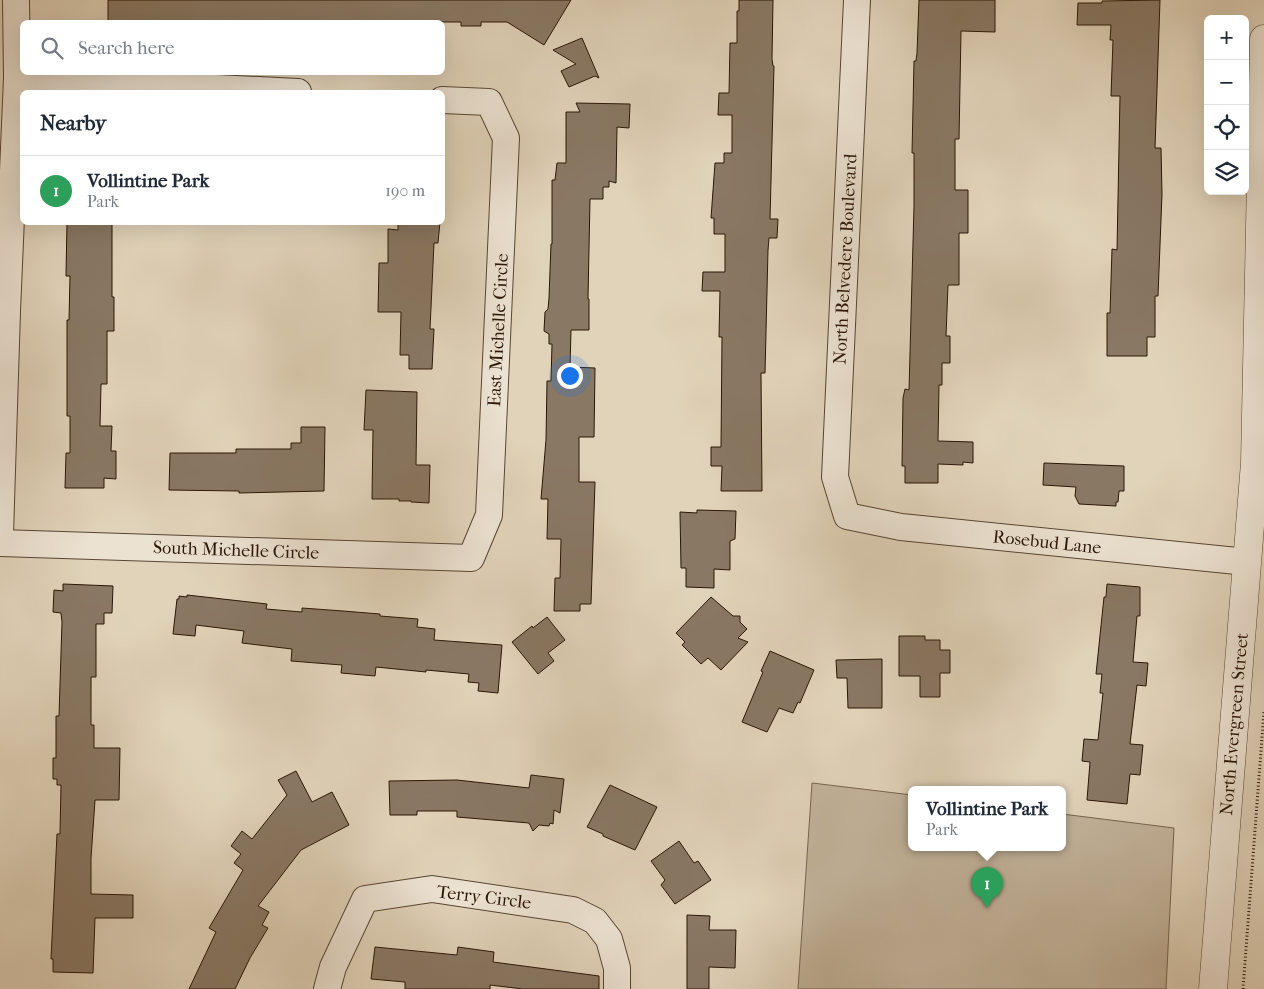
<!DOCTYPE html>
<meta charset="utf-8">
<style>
body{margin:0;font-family:"IM FELL French Canon",serif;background:#f6f6f7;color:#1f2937}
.controls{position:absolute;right:15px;top:15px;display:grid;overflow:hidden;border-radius:8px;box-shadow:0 5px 20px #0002}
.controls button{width:45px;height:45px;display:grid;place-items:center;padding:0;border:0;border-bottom:1px solid #e0e1e3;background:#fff;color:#1f2937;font:25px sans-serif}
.you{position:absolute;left:569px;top:375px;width:18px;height:18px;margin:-12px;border:4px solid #fff;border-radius:50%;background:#1a73e8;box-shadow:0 0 0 8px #1a73e833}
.badge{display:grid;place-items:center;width:32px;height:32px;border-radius:50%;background:#1a73e8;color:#fff;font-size:16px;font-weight:700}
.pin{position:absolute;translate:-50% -41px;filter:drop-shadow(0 1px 2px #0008)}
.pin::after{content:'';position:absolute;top:26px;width:18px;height:15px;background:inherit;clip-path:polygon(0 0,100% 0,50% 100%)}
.popup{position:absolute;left:908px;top:786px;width:158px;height:65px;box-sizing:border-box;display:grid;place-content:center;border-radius:8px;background:#fff;filter:drop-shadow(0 1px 4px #0005);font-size:16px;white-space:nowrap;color:#747a83}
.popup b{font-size:19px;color:#1f2937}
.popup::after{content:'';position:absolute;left:50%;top:100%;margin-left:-10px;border:10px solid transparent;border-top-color:#fff}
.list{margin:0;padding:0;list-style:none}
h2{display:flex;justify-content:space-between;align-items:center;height:65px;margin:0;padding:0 20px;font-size:21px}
h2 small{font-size:16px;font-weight:400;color:#747a83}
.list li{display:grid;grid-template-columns:32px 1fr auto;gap:15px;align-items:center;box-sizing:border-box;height:70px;padding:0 20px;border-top:1px solid #e0e1e3}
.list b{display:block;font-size:19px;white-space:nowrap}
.list p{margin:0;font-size:16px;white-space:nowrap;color:#747a83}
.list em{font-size:16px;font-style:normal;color:#747a83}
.icon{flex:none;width:28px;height:28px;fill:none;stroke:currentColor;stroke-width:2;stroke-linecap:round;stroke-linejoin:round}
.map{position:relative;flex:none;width:1264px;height:989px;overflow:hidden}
.search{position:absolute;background:#fff;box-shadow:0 5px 20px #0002;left:20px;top:20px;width:425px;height:55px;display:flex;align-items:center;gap:12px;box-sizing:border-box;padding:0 18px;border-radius:8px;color:#747a83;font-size:19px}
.panel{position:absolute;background:#fff;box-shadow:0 5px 20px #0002;left:20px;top:90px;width:425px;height:135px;border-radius:8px}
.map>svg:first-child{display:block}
.green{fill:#c2b39b;stroke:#766450}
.building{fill:#897864;stroke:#2a1606}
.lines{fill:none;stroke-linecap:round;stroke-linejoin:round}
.minor-casing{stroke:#584533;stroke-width:28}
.tertiary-casing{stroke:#584533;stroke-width:29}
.path{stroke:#2a1606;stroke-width:3;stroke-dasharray:1 2.5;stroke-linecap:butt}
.minor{stroke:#ece2d2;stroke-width:26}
.tertiary{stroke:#ece2d2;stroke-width:28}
.labels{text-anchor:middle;stroke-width:4;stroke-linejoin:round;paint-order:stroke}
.street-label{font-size:18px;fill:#2a1606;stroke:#ece2d2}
</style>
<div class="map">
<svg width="1264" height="989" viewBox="0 0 1264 989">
<rect width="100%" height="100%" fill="#e1d3ba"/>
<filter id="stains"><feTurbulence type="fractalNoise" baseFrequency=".004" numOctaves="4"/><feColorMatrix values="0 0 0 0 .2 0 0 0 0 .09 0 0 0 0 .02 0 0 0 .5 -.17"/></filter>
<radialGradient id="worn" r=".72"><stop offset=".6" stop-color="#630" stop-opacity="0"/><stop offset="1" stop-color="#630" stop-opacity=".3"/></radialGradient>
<!-- green -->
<polygon class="green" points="812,783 912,795 912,847 1062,847 1062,814 1174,828 1166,989 798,989"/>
<!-- building -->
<g class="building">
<polygon points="108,0 571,0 544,45 507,22 481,22 481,26 461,26 461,22 108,22"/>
<polygon points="739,0 773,0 772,59 773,66 774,66 770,219 778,219 777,238 769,238 768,250 765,373 761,373 762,491 721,491 722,466 711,466 711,447 721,447 722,337 719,337 720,291 702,291 703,272 725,272 725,234 714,234 714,218 711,218 715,163 724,163 724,153 732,153 732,115 718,115 719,93 729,93 730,43 737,43 737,11 739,11"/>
<polygon points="919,0 995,0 995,32 961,31 959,139 955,139 955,190 968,190 968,233 959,233 959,285 948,285 946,336 950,336 950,363 942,363 942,385 939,385 938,441 973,442 973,463 963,462 963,465 938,464 938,483 905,483 905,466 902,466 903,398 905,389 909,390 914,206 914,153 912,153 914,61 916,61 917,53"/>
<polygon points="1160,0 1155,148 1161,148 1162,194 1158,296 1155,296 1155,337 1147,337 1147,356 1107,356 1107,313 1110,313 1112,249 1117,250 1120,96 1111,96 1113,40 1110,40 1111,25 1077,25 1078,3 1102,3 1102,1"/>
<polygon points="582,38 599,78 595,76 569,87 561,71 576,64 553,50"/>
<polygon points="576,103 630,104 629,128 617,127 616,183 609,181 609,187 603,187 603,199 590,199 588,299 589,299 589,330 571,330 570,367 595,368 594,437 579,437 579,482 595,482 591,604 580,604 580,611 554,611 555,578 560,578 561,539 547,539 548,499 541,499 546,440 547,381 551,381 552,344 549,344 549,334 544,331 545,312 548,309 549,298 551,244 552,244 552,180 555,180 557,163 566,163 566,112 580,112"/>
<polygon points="67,222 112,222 112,297 114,297 114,331 107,331 107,384 101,384 100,426 112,426 111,451 116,451 116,479 104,478 104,488 65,488 66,453 70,453 70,416 67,416 67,320 69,320 70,276 66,276"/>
<polygon points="398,222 440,222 438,243 434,243 430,329 434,329 432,369 409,369 409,355 400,355 401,312 378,312 379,263 388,263 388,229 398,230"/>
<polygon points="366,390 417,392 416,465 430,465 429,503 411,502 411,501 399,501 399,499 372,499 373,430 364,430"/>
<polygon points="301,427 325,427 324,491 239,493 239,491 169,490 170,453 236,453 236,449 291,449 291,443 301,443"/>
<polygon points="1044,463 1124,466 1124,491 1119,491 1118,502 1116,502 1116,506 1079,504 1075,496 1076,487 1043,485"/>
<polygon points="697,510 736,511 735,539 730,541 730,570 714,569 714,588 686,587 686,568 681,568 680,512 697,513"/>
<polygon points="63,584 113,586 112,613 104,613 104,624 96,624 96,677 91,677 91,725 94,725 94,748 120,748 119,800 95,800 91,858 91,894 133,895 133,918 95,918 93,973 53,972 53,959 51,959 57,834 60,834 61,785 57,785 57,779 53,779 53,758 56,758 56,716 59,716 62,622 61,613 53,612 54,590 63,591"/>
<polygon points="1107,584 1140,587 1140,616 1137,616 1133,662 1148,663 1146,686 1137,685 1130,744 1143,745 1140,775 1130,774 1127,804 1087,800 1090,762 1082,761 1084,739 1098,740 1103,693 1100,693 1102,674 1096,674 1104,597 1106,597"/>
<polygon points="187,595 267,604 266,609 302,612 302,608 343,611 380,614 380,616 418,619 417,627 435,629 434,640 502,645 498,693 478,691 479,683 468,682 469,674 426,670 426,672 376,667 375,676 341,673 342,665 291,661 292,649 242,643 244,631 196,625 195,636 173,634 177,599 179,599 179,596 187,597"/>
<polygon points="711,597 733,616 740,616 740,622 747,629 738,638 748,642 721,670 708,658 701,664 682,645 685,642 676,633"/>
<polygon points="547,617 565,640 548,653 554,661 538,674 512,642 532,626 533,628"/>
<polygon points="899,636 925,636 925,640 940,640 940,650 950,650 950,673 940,673 940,697 920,697 920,676 899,676"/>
<polygon points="770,651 814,670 800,703 798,702 793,713 779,708 767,732 742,722 763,672 761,671"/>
<polygon points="882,659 882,708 848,708 847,678 837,678 836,660"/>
<polygon points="296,771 312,802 332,792 349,825 301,850 258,906 269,912 262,925 268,928 250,958 235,989 189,989 216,932 209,928 243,870 234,863 241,854 231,846 242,831 252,839 287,795 278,780"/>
<polygon points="531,775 564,779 560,813 554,810 553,824 550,823 549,826 539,825 533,831 529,823 457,817 457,811 417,811 417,815 390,815 389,781 457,780 529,788"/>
<polygon points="610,785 657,807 635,850 603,836 603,834 587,827"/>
<polygon points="679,841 694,863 698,861 711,880 675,904 661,885 665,880 651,861"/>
<polygon points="687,915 710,916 709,930 736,930 735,968 709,967 709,989 687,989"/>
<polygon points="375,947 457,955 458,947 494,952 493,962 599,976 599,989 523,989 490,985 490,989 405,989 405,982 371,979"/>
</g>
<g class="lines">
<defs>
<g id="minor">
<polyline points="857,0 835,477 847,516 901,527 1247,562"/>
<polyline points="17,78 298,92"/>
<polyline points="0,535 7,311 17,78 16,0"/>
<polyline points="0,543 471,558 489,515 506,138 489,102 442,100"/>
<polyline points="327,989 333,967 365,899 432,889 573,910 595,921 609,939 617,968 617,989"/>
</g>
<polyline id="tertiary" points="1213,989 1255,463 1264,39"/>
</defs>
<!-- minor casing -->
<use href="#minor" class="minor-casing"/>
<!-- tertiary casing -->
<use href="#tertiary" class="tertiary-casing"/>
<!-- path -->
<polyline class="path" points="1243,989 1264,711"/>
<!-- minor -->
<use href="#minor" class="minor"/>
<!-- tertiary -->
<use href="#tertiary" class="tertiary"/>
</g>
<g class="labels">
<!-- street labels -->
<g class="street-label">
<text transform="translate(845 259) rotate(-87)" y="6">North Belvedere Boulevard</text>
<text transform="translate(498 330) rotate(-87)" y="6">East Michelle Circle</text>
<text transform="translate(1047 542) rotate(6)" y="6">Rosebud Lane</text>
<text transform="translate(236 550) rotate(2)" y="6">South Michelle Circle</text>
<text transform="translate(1234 724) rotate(-85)" y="6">North Evergreen Street</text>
<text transform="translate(484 897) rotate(7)" y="6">Terry Circle</text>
</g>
</g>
<rect width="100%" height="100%" filter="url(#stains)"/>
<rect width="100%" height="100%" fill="url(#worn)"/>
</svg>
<div class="controls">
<button>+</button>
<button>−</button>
<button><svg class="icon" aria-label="locate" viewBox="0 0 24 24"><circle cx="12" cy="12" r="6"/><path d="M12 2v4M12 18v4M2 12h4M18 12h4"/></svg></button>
<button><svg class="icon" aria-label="layers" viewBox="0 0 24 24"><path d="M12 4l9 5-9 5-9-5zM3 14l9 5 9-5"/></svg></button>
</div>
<div class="you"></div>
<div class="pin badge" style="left:987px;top:908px;background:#2e9e5b">1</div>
<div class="popup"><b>Vollintine Park</b>Park</div>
<div class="search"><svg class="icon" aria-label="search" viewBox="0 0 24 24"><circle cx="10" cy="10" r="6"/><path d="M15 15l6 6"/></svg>Search here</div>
<section class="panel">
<h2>Nearby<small></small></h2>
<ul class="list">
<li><span class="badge" style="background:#2e9e5b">1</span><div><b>Vollintine Park</b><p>Park</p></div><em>190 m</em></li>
</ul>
</section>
</div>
